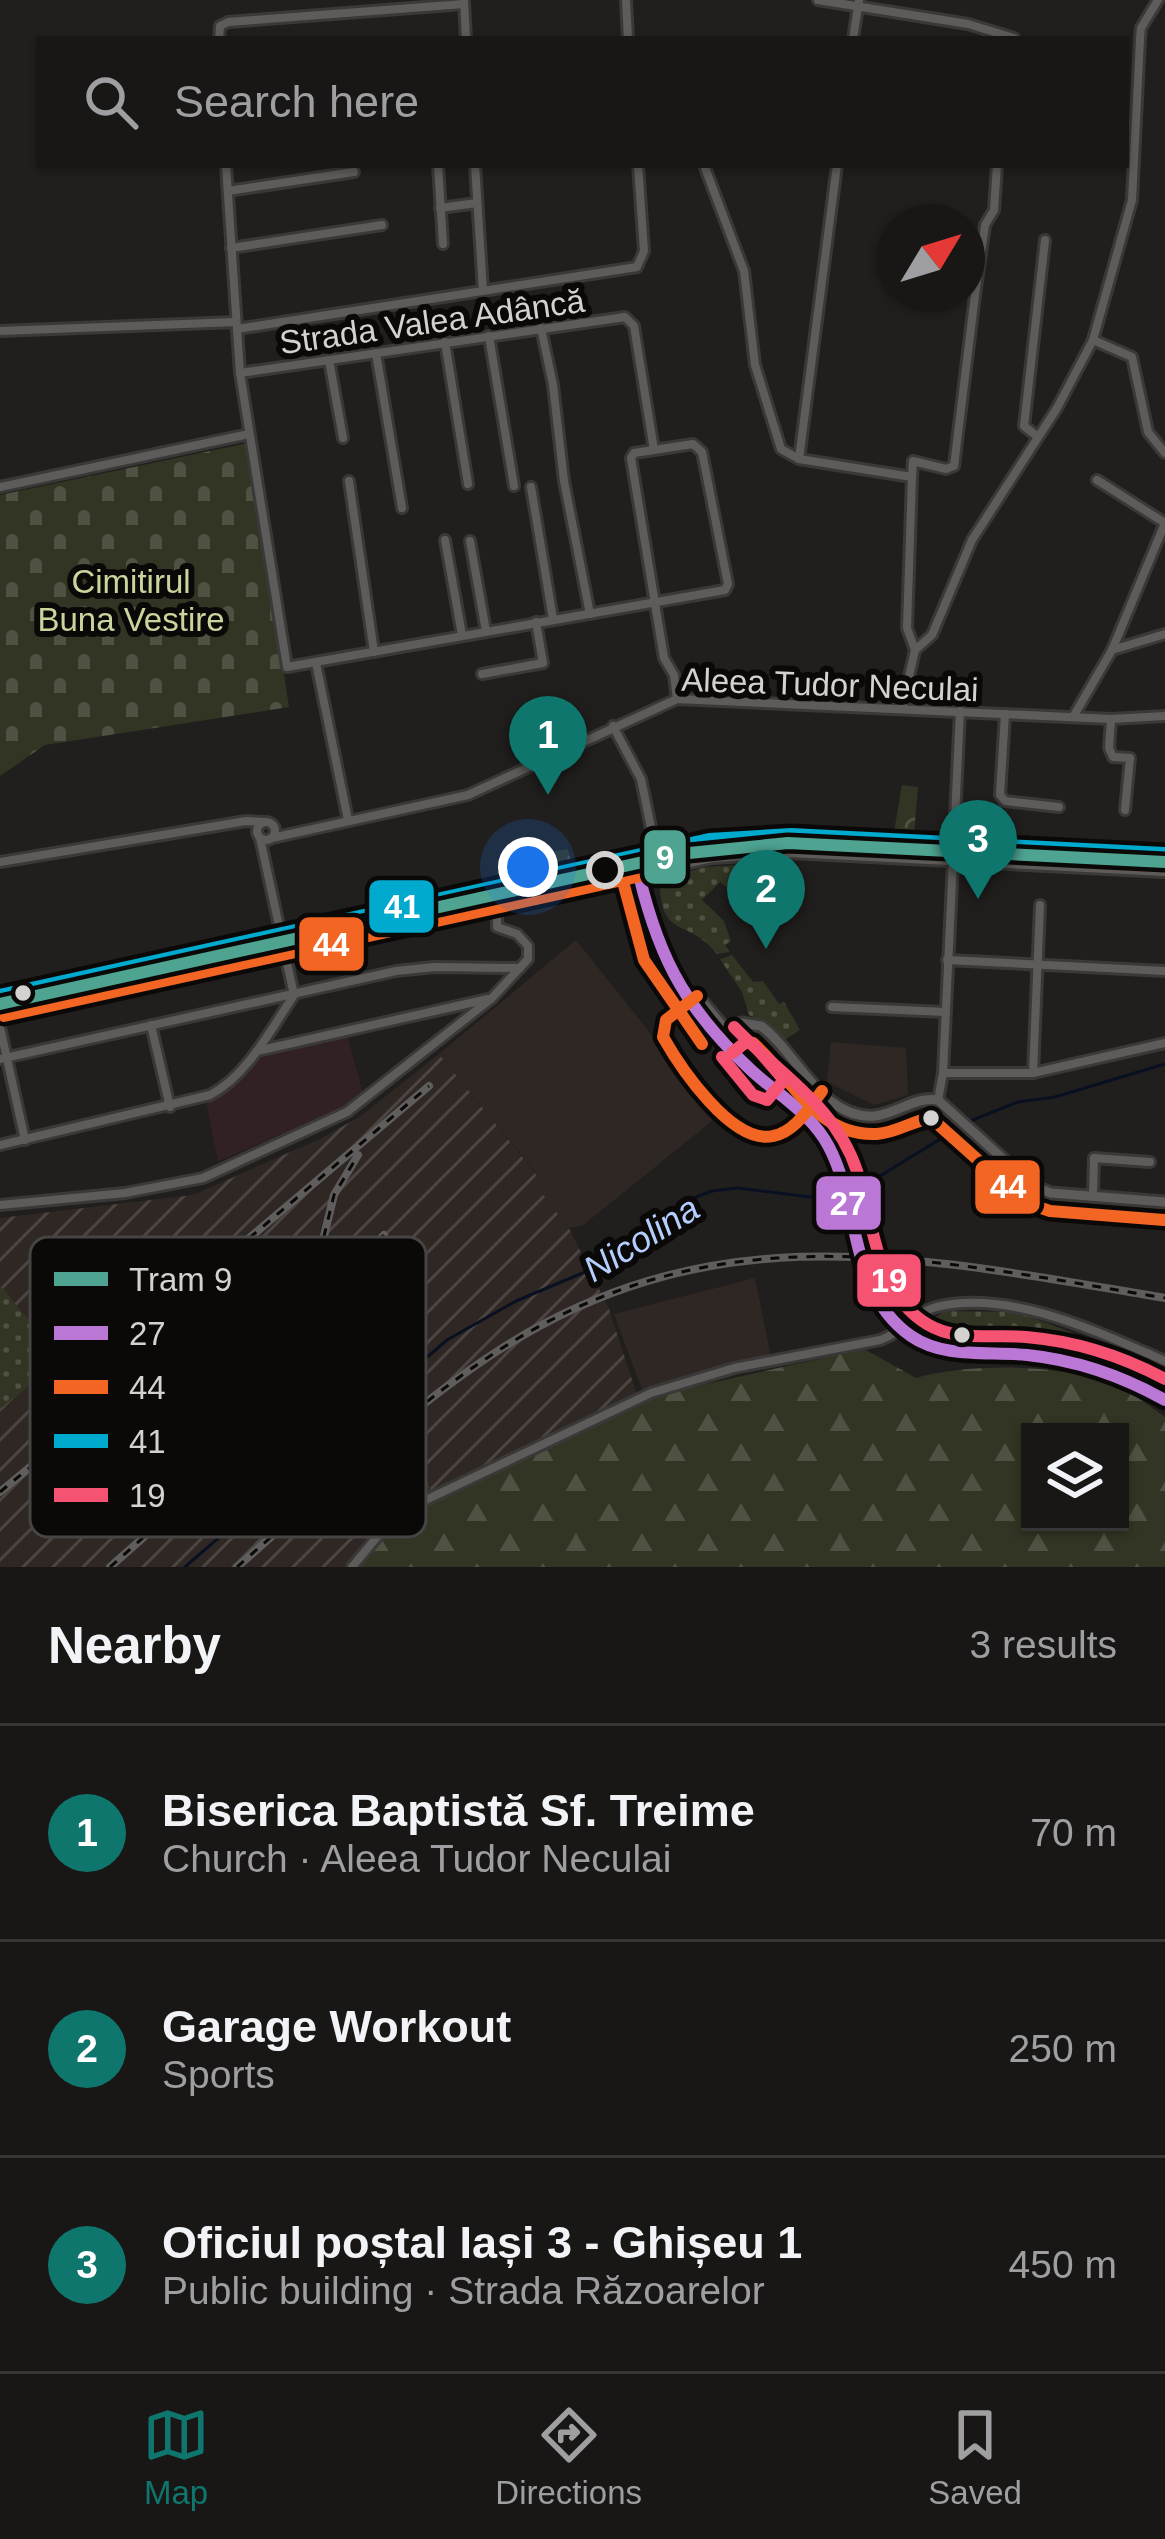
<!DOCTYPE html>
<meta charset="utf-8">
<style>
body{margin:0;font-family:Arial,sans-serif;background:#22201f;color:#f1f3f6}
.controls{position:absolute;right:36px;bottom:36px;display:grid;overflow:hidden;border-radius:0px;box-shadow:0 3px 9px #0004}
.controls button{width:108px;height:108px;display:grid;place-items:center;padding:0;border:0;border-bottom:3px solid #373635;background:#191716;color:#f1f3f6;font:60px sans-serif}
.compass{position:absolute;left:877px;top:204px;width:108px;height:108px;border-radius:50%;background:#191716;box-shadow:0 3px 9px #0004;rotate:52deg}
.you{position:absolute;left:528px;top:867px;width:42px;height:42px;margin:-30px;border:9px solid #fff;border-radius:50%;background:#1a73e8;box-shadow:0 0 0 18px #1a73e833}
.badge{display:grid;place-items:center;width:78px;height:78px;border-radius:50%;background:#0f766e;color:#fff;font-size:39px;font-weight:700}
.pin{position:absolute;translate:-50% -99px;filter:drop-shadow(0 3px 6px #0008)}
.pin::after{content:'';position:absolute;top:63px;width:42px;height:36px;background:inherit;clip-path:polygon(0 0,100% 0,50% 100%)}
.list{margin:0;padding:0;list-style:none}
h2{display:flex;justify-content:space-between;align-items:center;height:156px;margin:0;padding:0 48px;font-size:51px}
h2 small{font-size:39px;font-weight:400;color:#9f9fa1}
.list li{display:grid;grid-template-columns:78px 1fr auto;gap:36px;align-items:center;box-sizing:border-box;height:216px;padding:0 48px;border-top:3px solid #373635}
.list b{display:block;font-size:45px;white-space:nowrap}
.list p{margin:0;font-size:39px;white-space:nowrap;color:#9f9fa1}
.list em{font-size:39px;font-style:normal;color:#9f9fa1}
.icon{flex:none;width:66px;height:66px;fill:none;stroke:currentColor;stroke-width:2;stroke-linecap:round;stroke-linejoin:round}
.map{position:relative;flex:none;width:1165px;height:1567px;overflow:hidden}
.search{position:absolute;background:#191716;box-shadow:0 3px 9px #0004;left:36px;right:36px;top:36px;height:132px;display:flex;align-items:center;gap:30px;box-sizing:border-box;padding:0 42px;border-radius:0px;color:#9f9fa1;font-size:45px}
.sheet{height:804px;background:#191716}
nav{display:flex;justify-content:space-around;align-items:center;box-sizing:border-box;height:168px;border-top:3px solid #373635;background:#191716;font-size:33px;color:#9f9fa1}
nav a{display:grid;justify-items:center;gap:6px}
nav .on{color:#0f766e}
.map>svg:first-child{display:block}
.built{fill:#2f2723}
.industrial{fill:url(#industrial-furrows)}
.education{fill:#312123}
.grass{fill:url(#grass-dots)}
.forest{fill:url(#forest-firs);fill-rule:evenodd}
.cemetery{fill:url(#cemetery-stones)}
.park{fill:url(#park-crowns)}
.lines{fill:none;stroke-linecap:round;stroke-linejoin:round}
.stream{stroke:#081022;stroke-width:3}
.minor-casing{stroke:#3a3938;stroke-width:14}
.tertiary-casing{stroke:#3a3938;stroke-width:15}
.secondary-casing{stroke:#3a3938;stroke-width:16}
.minor{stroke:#5e5c5b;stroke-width:8}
.tertiary{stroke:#5e5c5b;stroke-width:9}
.secondary{stroke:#5e5a58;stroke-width:10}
.rail-casing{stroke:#5f5e5d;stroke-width:8}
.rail{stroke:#0b0908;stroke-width:3;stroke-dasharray:9;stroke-linecap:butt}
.secondary-bridge-casing{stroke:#3a3938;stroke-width:16;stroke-linecap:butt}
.secondary-bridge{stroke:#5e5a58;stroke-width:10}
.bus-1-casing{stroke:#0b0908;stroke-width:21}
.bus-2-casing{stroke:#0b0908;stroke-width:21}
.bus-3-casing{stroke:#0b0908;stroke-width:21}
.bus-4-casing{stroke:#0b0908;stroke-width:21}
.bus-1{stroke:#ba77d6;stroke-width:12}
.bus-2{stroke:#f26522;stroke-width:12}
.bus-3{stroke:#00a9ce;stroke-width:12}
.bus-4{stroke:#f65372;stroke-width:12}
.tram-1-casing{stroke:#0b0908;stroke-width:21}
.tram-1{stroke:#4ea391;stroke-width:12}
.stop-dot{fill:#0b0908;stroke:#d4d2d0;stroke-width:6}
.bus-dot{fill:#d4d2d0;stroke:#0b0908;stroke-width:4.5}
.labels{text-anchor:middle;stroke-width:12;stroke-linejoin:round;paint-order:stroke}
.street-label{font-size:33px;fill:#d4d2d0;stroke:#0b0908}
.park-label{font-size:33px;fill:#ccd49e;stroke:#0b0908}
.water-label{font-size:36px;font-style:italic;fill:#b4cffe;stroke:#0b0908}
.key{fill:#0b0908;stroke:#474544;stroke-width:3}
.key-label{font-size:33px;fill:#d4d2d0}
.line-badge{stroke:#0b0908;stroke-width:4.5}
.badge-label{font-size:33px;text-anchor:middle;font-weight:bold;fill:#fff}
</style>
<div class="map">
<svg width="1165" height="1567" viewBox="0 0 1165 1567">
<defs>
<pattern id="industrial-furrows" width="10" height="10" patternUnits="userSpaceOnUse" patternTransform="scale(3)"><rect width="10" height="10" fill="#2f2723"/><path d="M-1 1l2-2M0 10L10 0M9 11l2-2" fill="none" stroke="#4c4542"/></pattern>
<pattern id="grass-dots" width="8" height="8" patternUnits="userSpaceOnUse" patternTransform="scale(3)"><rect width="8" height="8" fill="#323523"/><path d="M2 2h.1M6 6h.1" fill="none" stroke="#4f5142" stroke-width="1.8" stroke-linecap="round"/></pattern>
<pattern id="forest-firs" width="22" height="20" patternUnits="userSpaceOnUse" patternTransform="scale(3)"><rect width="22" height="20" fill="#323523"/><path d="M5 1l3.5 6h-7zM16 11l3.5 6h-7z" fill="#4f5142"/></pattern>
<pattern id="cemetery-stones" width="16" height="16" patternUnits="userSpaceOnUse" patternTransform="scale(3)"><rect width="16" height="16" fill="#323523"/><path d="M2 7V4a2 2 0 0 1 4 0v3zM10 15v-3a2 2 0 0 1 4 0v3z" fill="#4f5142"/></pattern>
<pattern id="park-crowns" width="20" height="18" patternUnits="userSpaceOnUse" patternTransform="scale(3)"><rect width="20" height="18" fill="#323523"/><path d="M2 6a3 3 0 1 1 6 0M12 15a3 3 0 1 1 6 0" fill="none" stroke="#4f5142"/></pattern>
</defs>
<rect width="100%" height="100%" fill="#211f1d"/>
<!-- built -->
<g class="built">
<polygon points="576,940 717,1117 582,1226 569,1228 533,1183 536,1173 439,1054"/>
<polygon points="831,1042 906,1048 908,1095 874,1105 827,1082"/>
<polygon points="755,1278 771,1357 642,1390 614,1314"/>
</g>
<!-- industrial -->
<polygon class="industrial" points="439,1054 536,1174 534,1183 569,1228 609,1309 639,1401 354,1567 0,1567 0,1218 193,1195 320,1139 361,1116"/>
<!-- education -->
<polygon class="education" points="347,1035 363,1093 334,1113 218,1161 206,1102 222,1093 257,1054"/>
<!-- grass -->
<g class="grass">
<polygon points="568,849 571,862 509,876 506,859"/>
<path d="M755,864L730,890L720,882L702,900L724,921L731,941L725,945L730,952L717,954C687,916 659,941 660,879L706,867Z"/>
<polygon points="732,955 753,982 763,981 779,1004 784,1002 800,1030 784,1040 772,1025 749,1015 742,992 720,959"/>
<polygon points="0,1285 61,1360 0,1409"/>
<path d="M945,1311L1018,1312L1165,1369V1381C1097,1341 1018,1339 942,1332L925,1324Z"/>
<polygon points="405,1441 431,1490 408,1500 386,1457"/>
</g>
<!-- forest -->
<path class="forest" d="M864,1349L916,1378C970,1362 1076,1363 1126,1391C1140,1398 1152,1408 1165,1417V1567H354L397,1515L652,1396ZM1030,1432H1120V1522H1030Z"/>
<!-- cemetery -->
<polygon class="cemetery" points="248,443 289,707 45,745 0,776 0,495"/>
<!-- park -->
<polygon class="park" points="902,785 918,787 914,834 894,832"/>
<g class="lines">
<!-- stream -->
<g class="stream">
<polyline points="854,1192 968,1122 1018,1102 1055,1097 1165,1064"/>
<polyline points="185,1567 447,1340 516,1301 628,1254 691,1199 712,1191 738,1188 810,1197 844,1194"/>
</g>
<defs>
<g id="minor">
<polyline points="626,0 628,39"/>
<polyline points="818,0 968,24 1014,38"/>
<polyline points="464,1 466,39"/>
<polyline points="219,39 220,26 228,22 464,4"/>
<polyline points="853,39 859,0"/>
<polyline points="226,165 240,373 287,667 725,590 728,584 702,452 693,444 634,453 631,458 664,658 674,675 677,699"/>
<polyline points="438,165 443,244"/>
<polyline points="475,165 483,291"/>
<polyline points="704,165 744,271 755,365 781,449 799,459"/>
<polyline points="837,165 799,459 912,477 907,628 915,650 902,708"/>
<polyline points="228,191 354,172"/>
<polyline points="440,208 477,203"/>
<polyline points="231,248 382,225"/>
<polyline points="541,328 553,385 564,481 590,614"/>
<polyline points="237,329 637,267 644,251 638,165"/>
<polyline points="0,331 236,322"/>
<polyline points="489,336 514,486"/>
<polyline points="1093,340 1132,357 1148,432 1165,453"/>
<polyline points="445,342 468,484"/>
<polyline points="376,353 402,508"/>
<polyline points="329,360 343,438"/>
<polyline points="240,373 625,317 634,326 654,450"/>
<polyline points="1038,437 1024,426 1045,240"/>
<polyline points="912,477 913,461 946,469 954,466 975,295 985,225 994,210 997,165"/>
<polyline points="349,481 374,652"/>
<polyline points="0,487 249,434"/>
<polyline points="531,487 553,619"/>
<polyline points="445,540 462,635"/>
<polyline points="470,541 486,631"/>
<polyline points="915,650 932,635 972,540 1057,408 1093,340 1132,200 1140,39 1141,28 1158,0"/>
<polyline points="1112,650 1165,634"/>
<polyline points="316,663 348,820"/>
<polyline points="482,674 543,663 536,622"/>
<polyline points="1005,714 1000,795 1005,801 1059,807"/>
<polyline points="1073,717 1112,650 1165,523 1097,480"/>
<polyline points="1111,720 1109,748 1113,757 1130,758 1125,810"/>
<polyline points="613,726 641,779 659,867"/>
<circle cx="266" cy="831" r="9"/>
<polyline points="272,838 468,795 677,699 1111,719 1165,716"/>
<polyline points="0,862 246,821 263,822"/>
<polyline points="947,960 1165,971"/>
<polyline points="832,1007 945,1012"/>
<polyline points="151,1025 170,1107"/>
<polyline points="0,1027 25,1140"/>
<polyline points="257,1051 488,999"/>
<polyline points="0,1059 396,971 434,967 520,968"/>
<polyline points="943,1073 1033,1073 1165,1043"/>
<polyline points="1033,1073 1040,905"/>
<polyline points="938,1100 943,1073 960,711"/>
<path d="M0,1145L210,1095C246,1077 272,1028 294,995L260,838"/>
<polyline points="1093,1196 1094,1158 1150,1162"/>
<polyline points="0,1205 125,1193 203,1178 347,1112 492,998 528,959 528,946 517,934 497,927 497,904"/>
<path d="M352,1567L387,1525L411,1507L651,1393L734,1368L880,1340C902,1333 914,1313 936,1307C1010,1289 1098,1332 1165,1361"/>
</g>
<path id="tertiary" d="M725,1036L741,1023L761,1026C797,1052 821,1120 875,1116C897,1114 915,1096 938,1100L1033,1186L1051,1193L1165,1202"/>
<g id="secondary">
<path d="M637,867C642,889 645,912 653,933C675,998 732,1054 782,1097"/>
<polyline points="0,998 471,893 726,842 805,839 1165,857"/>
<polyline points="703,1003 745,1054"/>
<polyline points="0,1013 712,857 790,852 1165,871"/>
<path d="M914,1329C948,1349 984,1344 1023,1347C1072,1351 1123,1365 1165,1391"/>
<path d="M909,1335C945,1355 980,1352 1020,1355C1071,1358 1121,1374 1165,1400"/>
</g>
</defs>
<!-- minor casing -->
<use href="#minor" class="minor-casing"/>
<!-- tertiary casing -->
<use href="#tertiary" class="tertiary-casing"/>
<!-- secondary casing -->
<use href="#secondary" class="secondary-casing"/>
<!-- minor -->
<use href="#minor" class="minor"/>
<!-- tertiary -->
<use href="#tertiary" class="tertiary"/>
<!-- secondary -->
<use href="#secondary" class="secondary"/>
<defs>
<g id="rail">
<polyline points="326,1309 349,1270 384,1235"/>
<polyline points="317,1342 344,1312 405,1260"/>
<polyline points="0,1492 174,1348 199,1317 241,1245 429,1086"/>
<polyline points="110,1567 273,1423 313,1344 324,1288 324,1236 334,1195 358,1155"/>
<path d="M237,1567C321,1494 402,1413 496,1352C716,1209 924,1258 1165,1298"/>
</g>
</defs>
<!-- rail casing -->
<use href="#rail" class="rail-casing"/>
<!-- rail -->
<use href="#rail" class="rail"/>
<defs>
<g id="secondary-bridge">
<path d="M782,1097C798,1112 817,1126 828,1146C862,1209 851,1284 909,1335"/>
<path d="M849,1187C863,1238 872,1293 914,1329"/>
</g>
</defs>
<!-- secondary-bridge casing -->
<use href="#secondary-bridge" class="secondary-bridge-casing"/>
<!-- secondary-bridge -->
<use href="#secondary-bridge" class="secondary-bridge"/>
<defs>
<g id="bus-1">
<path d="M635,858C655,950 681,1005 751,1070C777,1094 812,1114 829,1147C861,1208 848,1292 911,1336C944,1359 989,1351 1027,1355C1076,1360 1122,1376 1165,1400"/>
<polyline points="0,998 655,854"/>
</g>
<g id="bus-2">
<polyline points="618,863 644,960 702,1044"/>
<path d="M697,996L666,1020L663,1037C680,1067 732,1145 773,1136C795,1132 809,1108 822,1091"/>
<polyline points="4,1016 659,872"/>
<path d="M732,1053L746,1042L753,1043C792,1077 816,1137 877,1134C896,1133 912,1121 931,1118L1026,1203L1050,1211L1164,1220"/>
</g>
<polyline id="bus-3" points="0,995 709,839 791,834 1165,853"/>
<g id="bus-4">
<path d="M734,1027C779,1074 835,1105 857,1171C874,1223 875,1293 927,1324C956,1342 993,1334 1026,1337C1074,1341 1122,1356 1165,1379"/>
<polyline points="722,1057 753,1095 767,1100 784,1080 752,1043 746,1042 732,1053"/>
</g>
</defs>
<!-- bus-1 casing -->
<use href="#bus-1" class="bus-1-casing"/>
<!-- bus-2 casing -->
<use href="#bus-2" class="bus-2-casing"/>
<!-- bus-3 casing -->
<use href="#bus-3" class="bus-3-casing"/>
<!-- bus-4 casing -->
<use href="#bus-4" class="bus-4-casing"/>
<!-- bus-1 -->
<use href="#bus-1" class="bus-1"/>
<!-- bus-2 -->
<use href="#bus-2" class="bus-2"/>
<!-- bus-3 -->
<use href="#bus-3" class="bus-3"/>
<!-- bus-4 -->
<use href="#bus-4" class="bus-4"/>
<defs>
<polyline id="tram-1" points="0,1004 679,854 788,843 1165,862"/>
</defs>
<!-- tram-1 casing -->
<use href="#tram-1" class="tram-1-casing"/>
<!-- tram-1 -->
<use href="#tram-1" class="tram-1"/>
</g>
<!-- markers -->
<circle class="stop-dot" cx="605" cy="870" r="16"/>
<g class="bus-dot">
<circle cx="23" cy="993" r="10"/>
<circle cx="931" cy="1118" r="10"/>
<circle cx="962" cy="1335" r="10"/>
</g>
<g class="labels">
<!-- street labels -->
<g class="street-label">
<text transform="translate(432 321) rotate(-8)" y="12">Strada Valea Adâncă</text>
<text transform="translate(830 684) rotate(2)" y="12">Aleea Tudor Neculai</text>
</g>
<!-- park labels -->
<g class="park-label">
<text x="131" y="593">Cimitirul<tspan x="131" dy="38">Buna Vestire</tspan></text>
</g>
<!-- water labels -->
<g class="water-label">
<text transform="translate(641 1238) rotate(-32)" y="13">Nicolina</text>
</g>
</g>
<!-- legend -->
<rect x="30" y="1237" width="396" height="300" rx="18" class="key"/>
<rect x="54" y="1272" width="54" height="14" fill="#4ea391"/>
<rect x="54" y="1326" width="54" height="14" fill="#ba77d6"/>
<rect x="54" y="1380" width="54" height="14" fill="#f26522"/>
<rect x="54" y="1434" width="54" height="14" fill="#00a9ce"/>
<rect x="54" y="1488" width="54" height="14" fill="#f65372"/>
<g class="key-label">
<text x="129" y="1291">Tram 9</text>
<text x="129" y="1345">27</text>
<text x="129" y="1399">44</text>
<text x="129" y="1453">41</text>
<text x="129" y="1507">19</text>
</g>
<g class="line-badge">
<rect x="642" y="828" width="46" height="58" rx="12" fill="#4ea391"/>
<rect x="367" y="878" width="69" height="57" rx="12" fill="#00a9ce"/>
<rect x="297" y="915" width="69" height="58" rx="12" fill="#f26522"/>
<rect x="973" y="1158" width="69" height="58" rx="12" fill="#f26522"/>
<rect x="814" y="1174" width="69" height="58" rx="12" fill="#ba77d6"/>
<rect x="855" y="1252" width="68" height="57" rx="12" fill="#f65372"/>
</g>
<g class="badge-label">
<text x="665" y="869">9</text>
<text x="402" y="918">41</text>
<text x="331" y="956">44</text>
<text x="1008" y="1198">44</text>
<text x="848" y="1215">27</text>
<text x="889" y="1292">19</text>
</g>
</svg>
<div class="controls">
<button><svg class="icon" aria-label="layers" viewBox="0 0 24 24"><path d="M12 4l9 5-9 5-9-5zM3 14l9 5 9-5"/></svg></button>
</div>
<svg class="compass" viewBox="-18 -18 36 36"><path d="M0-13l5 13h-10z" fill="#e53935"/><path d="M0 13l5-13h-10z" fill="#9f9fa1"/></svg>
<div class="you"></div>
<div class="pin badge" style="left:548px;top:795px">1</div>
<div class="pin badge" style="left:766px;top:949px">2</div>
<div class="pin badge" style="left:978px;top:899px">3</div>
<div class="search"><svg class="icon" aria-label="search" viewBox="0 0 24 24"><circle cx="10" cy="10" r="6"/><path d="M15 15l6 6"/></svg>Search here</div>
</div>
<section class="sheet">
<h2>Nearby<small>3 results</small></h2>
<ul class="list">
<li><span class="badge">1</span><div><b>Biserica Baptistă Sf. Treime</b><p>Church · Aleea Tudor Neculai</p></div><em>70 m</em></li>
<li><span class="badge">2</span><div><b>Garage Workout</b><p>Sports</p></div><em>250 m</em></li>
<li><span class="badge">3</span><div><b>Oficiul poștal Iași 3 - Ghișeu 1</b><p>Public building · Strada Răzoarelor</p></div><em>450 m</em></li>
</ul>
</section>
<nav>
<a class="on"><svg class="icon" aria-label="map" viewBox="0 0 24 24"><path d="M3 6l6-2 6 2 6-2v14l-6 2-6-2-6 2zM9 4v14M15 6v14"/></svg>Map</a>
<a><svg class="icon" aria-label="directions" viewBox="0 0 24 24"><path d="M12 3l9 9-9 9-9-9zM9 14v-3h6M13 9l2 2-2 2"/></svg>Directions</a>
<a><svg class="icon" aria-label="saved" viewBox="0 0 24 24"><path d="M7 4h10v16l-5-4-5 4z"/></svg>Saved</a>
</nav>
